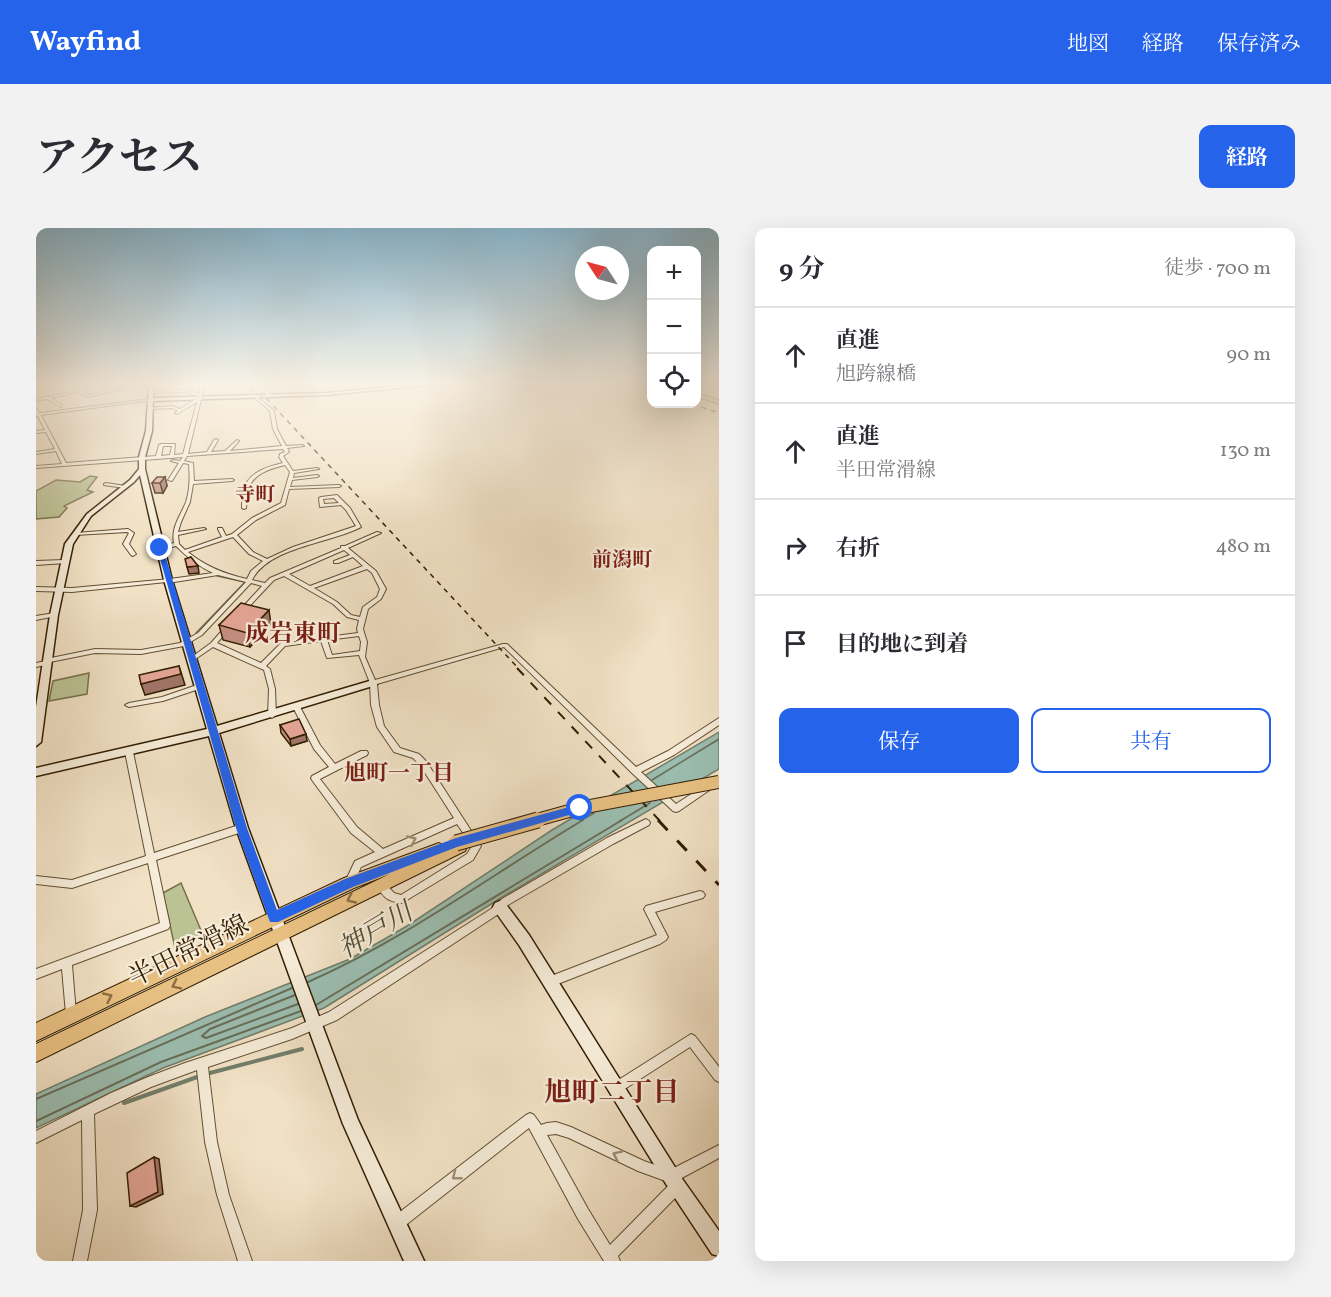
<!DOCTYPE html>
<html lang="ja">
<meta charset="utf-8">
<style>
body{margin:0;font-family:Vollkorn,"Noto Serif JP",serif;background:#f2f2f3;color:#2b2b33}
.controls{position:absolute;right:18px;top:18px;display:grid;overflow:hidden;border-radius:12px;box-shadow:0 6px 24px #0002}
.controls button{width:54px;height:54px;display:grid;place-items:center;padding:0;border:0;border-bottom:2px solid #e1e1e2;background:#fff;color:#2b2b33;font:30px sans-serif}
.compass{position:absolute;left:539px;top:18px;width:54px;height:54px;border-radius:50%;background:#fff;box-shadow:0 6px 24px #0002;rotate:306deg}
.stop{position:absolute;width:18px;height:18px;margin:-14px;border:4px solid #2563eb;border-radius:50%;background:#fff}
.stop.end{background:#2563eb;border-color:#fff;box-shadow:0 2px 6px #0008}
.list{margin:0;padding:0;list-style:none}
h2{display:flex;justify-content:space-between;align-items:center;height:78px;margin:0;padding:0 24px;font-size:26px}
h2 small{font-size:20px;font-weight:400;color:#7c7c81}
.list li{display:grid;grid-template-columns:39px 1fr auto;gap:18px;align-items:center;box-sizing:border-box;height:96px;padding:0 24px;border-top:2px solid #e1e1e2}
.list b{display:block;font-size:22px;white-space:nowrap}
.list p{margin:0;font-size:20px;white-space:nowrap;color:#7c7c81}
.list em{font-size:20px;font-style:normal;color:#7c7c81}
.actions{display:flex;gap:12px;padding:18px 24px}
.actions a{flex:1;padding:14px 0;border:2px solid #2563eb;border-radius:12px;text-align:center;font-size:21px;color:#2563eb}
.actions .main{background:#2563eb;color:#fff}
.icon{flex:none;width:33px;height:33px;fill:none;stroke:currentColor;stroke-width:2;stroke-linecap:round;stroke-linejoin:round}
.map{position:relative;flex:none;width:683px;height:1033px;overflow:hidden;border-radius:12px}
header{display:flex;align-items:center;gap:36px;box-sizing:border-box;height:84px;padding:0 30px;background:#2563eb;color:#fff}
header strong{font-size:28px}
nav{display:flex;gap:33px;margin-inline-start:auto;font-size:21px}
.intro{display:flex;align-items:center;justify-content:space-between;box-sizing:border-box;height:144px;padding:0 36px}
h1{margin:0;font-size:42px}
.button{padding:15px 27px;border-radius:12px;background:#2563eb;color:#fff;font-size:21px;font-weight:700}
main{display:flex;gap:36px;padding:0 36px}
aside{flex:1;background:#fff;border-radius:12px;box-shadow:0 6px 24px #0002}
.map>svg:first-child{display:block}
.green{fill:#bbc394;stroke:#77704a;stroke-width:1.5}
.water{fill:#9bbeb1;stroke:#717e6a;stroke-width:1.5}
.lines{fill:none;stroke-linecap:round;stroke-linejoin:round}
.shore-far1{stroke:#676e58;stroke-width:1.5}
.shore{stroke:#676e58;stroke-width:2}
.stream-far1{stroke:#717e6a;stroke-width:1.5}
.stream{stroke:#717e6a;stroke-width:4}
.street-casing{stroke:#624f31;stroke-width:2}
.secondary-casing{stroke:#331e00;stroke-width:3}
.primary-casing{stroke:#331e00;stroke-width:2}
.street{fill:#f6ecd9;fill-rule:evenodd}
.secondary{fill:#f6ecd9;fill-rule:evenodd}
.primary{fill:#e8c082;fill-rule:evenodd}
.rail-far2{stroke:#331e00;stroke-width:1.5;stroke-dasharray:5 5;stroke-linecap:butt}
.rail-far1{stroke:#331e00;stroke-width:2;stroke-dasharray:10 10;stroke-linecap:butt}
.rail{stroke:#331e00;stroke-width:3;stroke-dasharray:14 14;stroke-linecap:butt}
.primary-bridge-far1-casing{stroke:#331e00;stroke-width:14;stroke-linecap:butt}
.primary-bridge-casing{stroke:#331e00;stroke-width:17;stroke-linecap:butt}
.primary-bridge-far1{stroke:#e8c082;stroke-width:12}
.primary-bridge{stroke:#e8c082;stroke-width:15}
.wall{fill:#c48e81;stroke:#331e00;stroke-width:1.5}
.shaded-wall{fill:#a07469;stroke:#331e00;stroke-width:1.5}
.building{fill:#e4a596;stroke:#331e00;stroke-width:1.5}
.oneway{stroke:#9e8f77}
.oneway2{stroke:#8e6f41}
.route{fill:#2563eb}
.labels{text-anchor:middle;stroke-width:4.5;stroke-linejoin:round;paint-order:stroke}
.far-quarter-label{font-size:20px;font-weight:bold;fill:#7a1f14;stroke:#f6ecd9}
.neighbourhood-label{font-size:22px;font-weight:bold;fill:#7a1f14;stroke:#f6ecd9}
.quarter-label{font-size:24px;font-weight:bold;fill:#7a1f14;stroke:#f6ecd9}
.near-street-label{font-size:26px;fill:#331e00;stroke:#f6ecd9}
.near-water-label{font-size:27px;font-style:italic;fill:#524e35;stroke:#f6ecd9}
.near-neighbourhood-label{font-size:27px;font-weight:bold;fill:#7a1f14;stroke:#f6ecd9}
</style>
<header>
<strong>Wayfind</strong>
<nav><a>地図</a><a>経路</a><a>保存済み</a></nav>
</header>
<div class="intro"><h1>アクセス</h1><a class="button">経路</a></div>
<main>
<div class="map">
<svg width="683" height="1033" viewBox="0 0 683 1033">
<rect width="100%" height="100%" fill="#f1e1c5"/>
<filter id="stains"><feTurbulence type="fractalNoise" baseFrequency=".00333" numOctaves="4"/><feColorMatrix values="0 0 0 0 .2 0 0 0 0 .09 0 0 0 0 .02 0 0 0 .5 -.17"/></filter>
<radialGradient id="worn" r=".72"><stop offset=".6" stop-color="#630" stop-opacity="0"/><stop offset="1" stop-color="#630" stop-opacity=".3"/></radialGradient>
<!-- green -->
<g class="green">
<polygon points="54,248 61,249 51,262 57,264 28,278 31,280 23,289 0,291 0,263 20,252 44,254"/>
<polygon points="53,445 51,466 13,473 17,453"/>
<polygon points="145,655 167,707 139,720 127,665"/>
</g>
<!-- water -->
<polygon class="water" points="683,504 683,541 468,668 288,780 127,840 0,900 0,866 169,789 314,731 371,698 516,602"/>
<g class="lines">
<!-- shore-far1 -->
<g class="shore-far1">
<polyline points="616,552 683,511"/>
<polyline points="544,593 558,585"/>
<polyline points="584,593 614,575"/>
</g>
<!-- shore -->
<g class="shore">
<path d="M272,754C370,711 455,647 547,592"/>
<polyline points="259,767 174,801 166,808 170,810 262,776"/>
<polyline points="280,777 586,592"/>
<polyline points="0,871 256,760"/>
<polyline points="0,893 125,834 265,783"/>
</g>
<!-- stream-far1 -->
<polyline class="stream-far1" points="160,405 209,354 181,348"/>
<!-- stream -->
<g class="stream">
<polyline points="170,846 266,821"/>
<polyline points="88,875 164,848"/>
</g>
<defs>
<g id="street">
<polygon points="22,155 31,155 0,160 0,158"/>
<polygon points="36,155 40,155 40,160 43,162 77,155 83,155 46,163 52,167 89,159 115,158 117,159 89,161 51,169 42,164 15,170 26,177 25,179 11,171 0,173 0,171 40,163 36,160"/>
<path d="M165,155H169L152,226L171,224L178,212L180,211L182,212L175,224L189,223L201,212L203,213L194,223L246,218L237,201L234,183L219,170L220,168L238,183L241,201L250,218L266,217L268,218L251,220L253,224L247,228L257,243L281,240L283,241L258,245L257,250L281,247L283,248L281,249L256,252L254,259L303,257L305,258L303,259L253,261L249,277L220,292L201,307L217,324L231,331L257,319L320,298L310,282L305,277L284,279L283,270L285,269L301,267L314,280L325,299C296,315 232,319 216,352L229,355L234,350L305,320V318H309L341,304L345,305L312,320L340,343L350,361L345,371L332,381L327,401L331,414L329,429L339,452L467,416H471L600,539L632,523L683,490V497L638,527L605,544L640,576L669,557H675L676,559L675,561L643,583L640,584L637,583L596,545L468,419L341,456L343,477L348,498L364,520L383,526L390,533L445,618L437,632L366,675C351,673 348,670 340,657L342,654L345,653L348,654L358,665L365,667L431,626L436,618L421,596L325,639L317,657L314,658L311,657L309,654L319,633L339,624L315,605L276,552L275,550L276,548L293,539L278,521L257,479L259,477H263L284,517L299,536L325,523H331L332,525L331,527L284,551L321,599L347,621L418,590L384,537L377,530L358,524L341,499L335,477L334,455L323,427L291,430L285,413L249,418L230,438L234,441L239,461L240,487L236,490L232,487L233,461L228,442L177,419L158,432H154L153,431L175,415L190,398L192,397L195,399L181,415L225,435L245,415L322,405L321,401L323,392L311,389L297,376L248,348L238,352L208,384H204V382L226,358L215,355L166,407L148,418L105,426L59,425L14,434V436L0,439V435L10,433V431L59,421L105,422L144,415L162,405L210,354L182,347L132,355L130,354L36,364L0,363V359L36,360L134,351L177,345C162,338 151,329 140,318L124,322L121,320L138,315C135,299 144,289 150,274C154,262 154,248 153,236L147,235L136,253L132,252L143,235L135,233L137,232L144,233L147,229L0,240V238L26,236L20,223L0,226V224L19,221L10,204L0,205V203L9,202L2,188H0V180L4,185L114,171L116,172L5,187L30,235L120,228L123,217L125,216H139L138,227L147,226L161,174L141,186L139,185L142,183L136,180L114,181L112,180L136,178L144,181L161,170L162,168L150,164L115,165L113,164L150,162L163,166ZM127,218H136L134,227L125,228ZM247,221L249,224L244,226L243,229L247,235C230,239 210,245 207,265C206,270 206,275 206,280L208,281L210,280C211,275 210,270 211,265C215,246 233,241 249,237L254,244L245,275L216,290L196,306L190,308L186,300H182V301L186,309L149,322L143,316L142,307L170,301L168,300L142,304L145,294L154,274L157,256L196,253L198,252L196,251L158,253L157,235L148,233L151,228ZM298,270L303,275L288,276L287,271ZM197,309L213,326L227,333L215,343L211,351C189,346 170,339 152,324ZM308,322L314,327L298,333V335H302L317,329L327,338L274,358L253,346ZM331,341L336,345L344,361L341,369L327,379L324,389L315,387L301,374L278,360ZM323,408L325,414L324,423L296,427L291,412Z"/>
<polygon points="218,155 222,155 220,157 237,167 237,169 235,169 217,158"/>
<polygon points="70,255 89,258 91,259 89,260 68,257 68,256"/>
<polygon points="92,301 98,305 93,316 100,326 97,328 95,327 87,316 93,305 91,304 39,307 37,306 39,305"/>
<polygon points="28,332 30,333 30,335 0,337 0,333"/>
<polygon points="18,385 20,386 20,388 0,392 0,388"/>
<polygon points="164,456 166,456 167,458 166,460 127,473 93,479 89,477 93,475 126,469"/>
<polygon points="93,521 96,522 97,524 118,625 206,596 209,597 210,600 209,603 120,632 134,698 132,701 36,737 40,786 39,790 35,791 31,790 30,786 26,741 0,751 0,741 124,695 112,635 36,660 0,656 0,648 36,652 110,628 89,524 90,522"/>
<polygon points="610,591 613,593 614,595 613,597 577,616 472,677 461,687 301,792 256,811 172,839 181,914 193,967 216,1033 202,1033 181,967 169,914 161,842 115,859 58,886 61,982 51,1033 37,1033 47,982 46,892 0,915 0,903 75,865 112,849 149,835 256,800 293,784 455,681 466,671 571,610"/>
<polygon points="664,663 667,664 669,667 667,670 619,684 632,709 630,712 624,716 514,759 510,758 509,754 510,750 621,707 608,681 610,678"/>
<polygon points="655,806 659,808 683,839 683,854 679,852 654,819 584,864 580,866 576,864 574,860 576,856"/>
<path d="M494,885L498,887L505,897L511,895L520,894L535,899L608,933L634,942L683,917V930L642,952L646,953L647,958L646,963L582,1028L584,1033H568L542,991L493,900L366,1000L361,1002L356,1000L354,995L356,990L490,887ZM520,906L533,910L602,943L635,955L574,1017L552,981L511,907Z"/>
</g>
<g id="secondary">
<polygon points="113,155 117,155 117,170 291,165 397,155 413,155 291,167 117,173 116,203 109,229 109,241 136,352 181,498 337,452 342,455 340,457 183,505 212,600 322,892 388,1033 368,1033 307,896 200,600 173,508 0,548 0,540 171,501 128,352 104,247 98,254 55,288 37,316 22,387 5,514 0,518 0,479 14,387 29,316 51,286 94,252 103,241 103,229 110,203"/>
<polygon points="464,673 469,675 493,707 647,952 683,1003 683,1028 676,1026 635,964 483,717 459,683 457,679 459,675"/>
</g>
<g id="primary">
<polygon points="660,165 683,172 683,176 660,168"/>
<polygon points="424,613 429,615 431,619 429,623 0,834 0,816 354,646 318,660 0,813 0,795 308,650 403,615 409,619"/>
</g>
</defs>
<!-- street casing -->
<use href="#street" class="street-casing"/>
<!-- secondary casing -->
<use href="#secondary" class="secondary-casing"/>
<!-- primary casing -->
<use href="#primary" class="primary-casing"/>
<!-- street -->
<use href="#street" class="street"/>
<!-- secondary -->
<use href="#secondary" class="secondary"/>
<!-- primary -->
<use href="#primary" class="primary"/>
<!-- rail-far2 -->
<g class="rail-far2">
<polyline points="205,155 230,170 483,441"/>
<polyline points="604,155 616,159"/>
<polyline points="656,176 683,185"/>
</g>
<!-- rail-far1 -->
<polyline class="rail-far1" points="481,440 624,593"/>
<!-- rail -->
<polyline class="rail" points="622,592 683,657"/>
<defs>
<polyline id="primary-bridge-far1" points="497,593 544,580 683,554"/>
<polyline id="primary-bridge" points="420,615 502,592"/>
</defs>
<!-- primary-bridge-far1 casing -->
<use href="#primary-bridge-far1" class="primary-bridge-far1-casing"/>
<!-- primary-bridge casing -->
<use href="#primary-bridge" class="primary-bridge-casing"/>
<!-- primary-bridge-far1 -->
<use href="#primary-bridge-far1" class="primary-bridge-far1"/>
<!-- primary-bridge -->
<use href="#primary-bridge" class="primary-bridge"/>
</g>
<!-- wall -->
<g class="wall">
<polygon points="129,249 131,258 127,265 119,265 116,255"/>
<polygon points="235,396 214,419 187,412 183,397"/>
<polygon points="244,497 271,513 255,518 245,505"/>
</g>
<!-- shaded-wall -->
<g class="shaded-wall">
<polygon points="129,249 131,258 127,265 124,255"/>
<polygon points="162,338 163,345 153,346 151,339"/>
<polygon points="233,382 235,396 214,419 211,405"/>
<polygon points="143,438 149,457 109,467 105,456"/>
<polygon points="270,506 271,513 255,518 254,511"/>
<polygon points="118,929 123,931 127,966 100,979 94,978"/>
</g>
<!-- building -->
<g class="building">
<polygon points="121,249 129,249 124,255 116,255"/>
<polygon points="155,329 162,338 151,339 149,331"/>
<polygon points="205,375 233,382 211,405 183,397"/>
<polygon points="143,438 145,446 105,456 103,447"/>
<polygon points="263,491 270,506 254,511 244,497"/>
<polygon points="118,929 122,964 94,978 91,945"/>
</g>
<!-- one-way arrows -->
<defs><path id="oneway-chevron" d="M-2-3.5L2.5 0L-2 3.5" fill="none" stroke-width="1.6" stroke-linecap="round" stroke-linejoin="round" transform="scale(1.5)"/></defs>
<g class="oneway">
<use href="#oneway-chevron" transform="translate(376 612) rotate(-24)"/>
<use href="#oneway-chevron" transform="translate(581 927) rotate(-154)"/>
<use href="#oneway-chevron" transform="translate(420 948) rotate(142)"/>
</g>
<g class="oneway2">
<use href="#oneway-chevron" transform="translate(315 671) rotate(155)"/>
<use href="#oneway-chevron" transform="translate(140 757) rotate(154)"/>
<use href="#oneway-chevron" transform="translate(72 769) rotate(-25)"/>
</g>
<!-- sky -->
<linearGradient id="sky" x2="0" y2="1"><stop stop-color="#89b8d2"/><stop offset="0.52" stop-color="#f9f2e5"/><stop offset="1" stop-color="#f9f2e5" stop-opacity="0"/></linearGradient>
<rect width="683" height="300" fill="url(#sky)"/>
<!-- route -->
<polygon class="route" points="124,318 127,320 211,600 241,682 309,651 420,610 544,576 549,580 547,583 421,619 317,659 242,694 234,694 200,600 121,320"/>
<g class="labels">
<!-- far-quarter labels -->
<g class="far-quarter-label">
<text x="219" y="273">寺町</text>
<text x="586" y="338">前潟町</text>
</g>
<!-- neighbourhood labels -->
<g class="neighbourhood-label">
<text x="363" y="552">旭町一丁目</text>
</g>
<!-- quarter labels -->
<g class="quarter-label">
<text x="257" y="413">成岩東町</text>
</g>
<!-- near-street labels -->
<g class="near-street-label">
<text transform="translate(152 722) rotate(-26)" y="9">半田常滑線</text>
</g>
<!-- near-water labels -->
<g class="near-water-label">
<text transform="translate(339 702) rotate(-31)" y="9">神戸川</text>
</g>
<!-- near-neighbourhood labels -->
<g class="near-neighbourhood-label">
<text x="576" y="873">旭町二丁目</text>
</g>
</g>
<rect width="100%" height="100%" filter="url(#stains)"/>
<rect width="100%" height="100%" fill="url(#worn)"/>
</svg>
<div class="controls">
<button>+</button>
<button>−</button>
<button><svg class="icon" aria-label="locate" viewBox="0 0 24 24"><circle cx="12" cy="12" r="6"/><path d="M12 2v4M12 18v4M2 12h4M18 12h4"/></svg></button>
</div>
<svg class="compass" viewBox="-18 -18 36 36"><path d="M0-13l5 13h-10z" fill="#e53935"/><path d="M0 13l5-13h-10z" fill="#7c7c81"/></svg>
<div class="stop" style="left:544px;top:580px"></div>
<div class="stop end" style="left:124px;top:320px"></div>
</div>
<aside>
<h2>9 分<small>徒歩 · 700 m</small></h2>
<ul class="list">
<li><svg class="icon" aria-label="ahead" viewBox="0 0 24 24"><path d="M12 20V5M6 11l6-6 6 6"/></svg><div><b>直進</b><p>旭跨線橋</p></div><em>90 m</em></li>
<li><svg class="icon" aria-label="ahead" viewBox="0 0 24 24"><path d="M12 20V5M6 11l6-6 6 6"/></svg><div><b>直進</b><p>半田常滑線</p></div><em>130 m</em></li>
<li><svg class="icon" aria-label="right" viewBox="0 0 24 24"><path d="M7 20v-9h11M14 6l5 5-5 5"/></svg><div><b>右折</b></div><em>480 m</em></li>
<li><svg class="icon" aria-label="arrive" viewBox="0 0 24 24"><path d="M6 21V4h12l-3 4 3 4H6"/></svg><div><b>目的地に到着</b></div></li>
</ul>
<div class="actions"><a class="main">保存</a><a>共有</a></div>
</aside>
</main>
